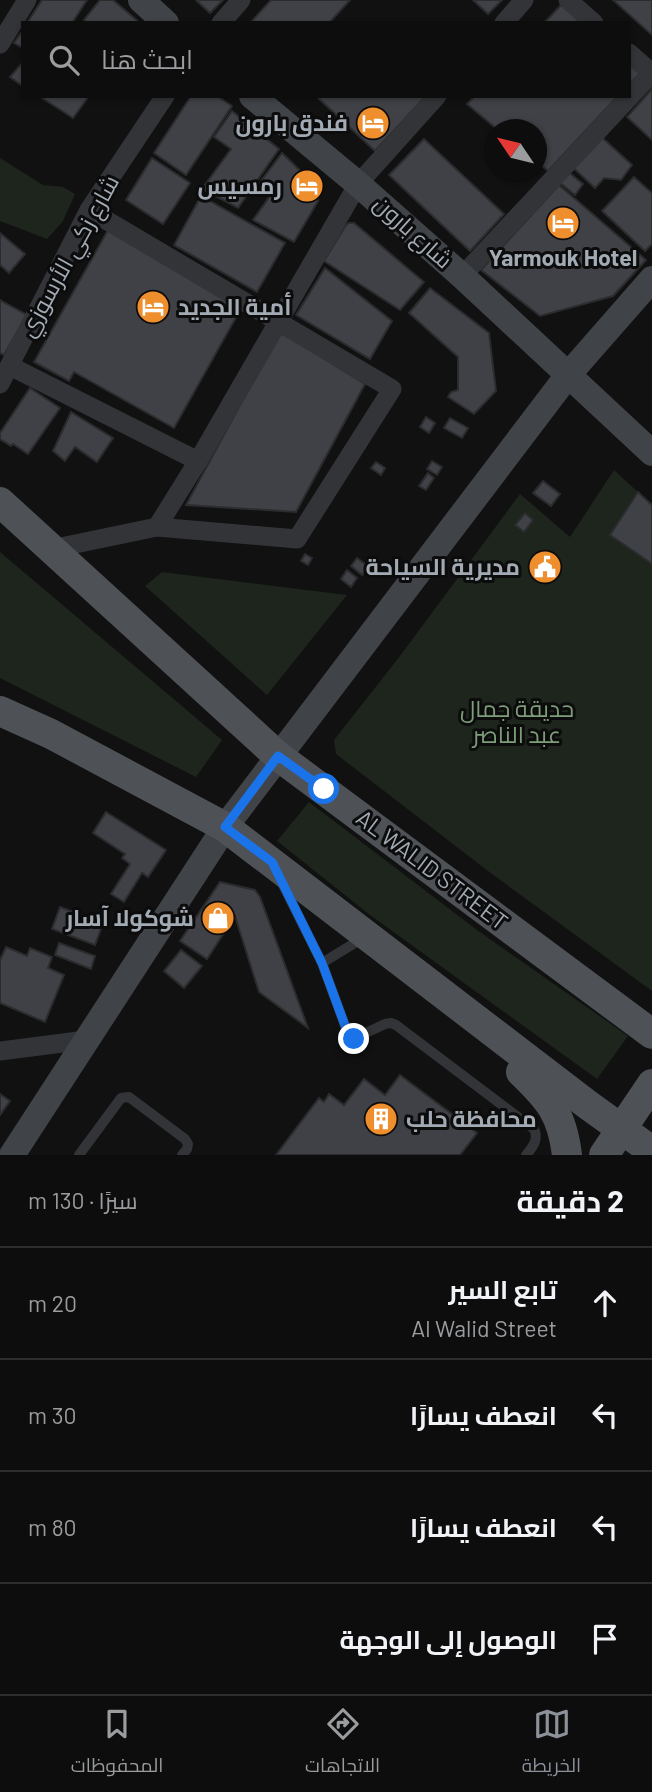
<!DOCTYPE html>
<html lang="ar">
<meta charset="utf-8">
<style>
body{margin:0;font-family:Barlow,Cairo,sans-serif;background:#1b1b1c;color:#f1f3f6;direction:rtl}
.compass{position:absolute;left:484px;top:119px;width:63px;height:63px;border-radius:50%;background:#0d0d0e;box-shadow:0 2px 5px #0004;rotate:305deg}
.stop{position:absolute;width:21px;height:21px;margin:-16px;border:5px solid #1a73e8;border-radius:50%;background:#fff}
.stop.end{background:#1a73e8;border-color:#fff;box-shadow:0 2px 7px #0008}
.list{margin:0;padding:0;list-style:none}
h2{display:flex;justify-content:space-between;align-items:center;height:91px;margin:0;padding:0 28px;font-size:30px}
h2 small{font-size:23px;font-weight:400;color:#9a9c9e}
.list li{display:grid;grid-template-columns:46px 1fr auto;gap:21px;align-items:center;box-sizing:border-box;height:112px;padding:0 28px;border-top:2px solid #2d2d2e}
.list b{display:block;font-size:26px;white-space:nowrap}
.list p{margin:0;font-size:23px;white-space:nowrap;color:#9a9c9e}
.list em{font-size:23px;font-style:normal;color:#9a9c9e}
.icon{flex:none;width:38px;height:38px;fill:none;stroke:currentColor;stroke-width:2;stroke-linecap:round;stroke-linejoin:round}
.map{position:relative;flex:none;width:652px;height:1155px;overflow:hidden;direction:ltr}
.search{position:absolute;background:#0d0d0e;box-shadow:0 2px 5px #0004;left:21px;right:21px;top:21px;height:77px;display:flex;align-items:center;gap:18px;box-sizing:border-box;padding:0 24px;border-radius:0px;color:#9a9c9e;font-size:26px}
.sheet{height:539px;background:#0d0d0e}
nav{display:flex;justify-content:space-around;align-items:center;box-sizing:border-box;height:98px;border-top:2px solid #2d2d2e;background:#0d0d0e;font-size:19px;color:#9a9c9e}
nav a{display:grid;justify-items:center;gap:4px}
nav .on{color:#8c9099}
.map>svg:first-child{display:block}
.green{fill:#1d251d}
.building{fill:#404146;stroke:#2b2c2e;stroke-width:2}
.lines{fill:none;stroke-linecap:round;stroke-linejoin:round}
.lane{stroke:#323437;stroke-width:10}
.street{stroke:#323437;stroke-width:19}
.secondary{stroke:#404347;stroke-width:26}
.primary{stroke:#4e5156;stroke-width:30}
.route{stroke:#1a73e8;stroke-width:9}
.labels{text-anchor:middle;stroke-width:6;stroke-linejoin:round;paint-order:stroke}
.poi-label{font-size:23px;font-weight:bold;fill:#a2aab3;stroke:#0c0c0d;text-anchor:end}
.street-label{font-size:23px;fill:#a2aab3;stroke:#0c0c0d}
.park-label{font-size:23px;fill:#7d9e79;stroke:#0c0c0d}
</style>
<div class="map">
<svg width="652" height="1155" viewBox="0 0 652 1155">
<rect width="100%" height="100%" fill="#111112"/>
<!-- green -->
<g class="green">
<polygon points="0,158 43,185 63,187 75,194 63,221 47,239 0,221"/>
<polygon points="614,470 652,505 652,991 488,871 336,754 334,740 400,656 520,494 570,537"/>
<polygon points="0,552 222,740 196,777 0,678"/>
<polygon points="162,572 347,595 267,695 145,586"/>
<polygon points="309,802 477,930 628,1036 597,1079 370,915 277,841"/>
</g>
<!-- building -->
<g class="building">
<polygon points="42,0 87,0 72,23 27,23"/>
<polygon points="100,0 113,0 140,23 87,23 84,20"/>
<polygon points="196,0 223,0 210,13"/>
<polygon points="271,0 350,0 329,23 250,23"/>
<polygon points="473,0 502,0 488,14"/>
<polygon points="613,0 652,0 652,35"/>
<polygon points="564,2 588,23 544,23"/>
<polygon points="23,30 23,48 14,43"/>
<polygon points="629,58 643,70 629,85"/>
<polygon points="23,62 23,86 10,77"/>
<polygon points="652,89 652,140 627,117"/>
<polygon points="39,96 89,96 73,118"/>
<polygon points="191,96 217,96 232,106 186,175 154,153"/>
<polygon points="316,96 426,96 375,151"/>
<polygon points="475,96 618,96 548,171 536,161 536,130 498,130 467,104"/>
<polygon points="232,111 279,149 238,208 202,189 231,149 214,137"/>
<polygon points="596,132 632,165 621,180 604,178 595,188 567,162"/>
<polygon points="424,139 504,214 470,251 389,175"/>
<polygon points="282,153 318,188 318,201 294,242 253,220 270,196 258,185"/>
<polygon points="152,158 190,183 163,224 126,200"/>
<polygon points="567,171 583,184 575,195 559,182"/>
<polygon points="634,177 652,193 652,244 645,251 602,211"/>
<polygon points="559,185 646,260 613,296 540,316 481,270"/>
<polygon points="201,196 285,243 257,292 174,245"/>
<polygon points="349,223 354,223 424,282 400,310 324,261 346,225"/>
<polygon points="108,230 243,305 174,428 74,372 69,381 34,362"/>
<polygon points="0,233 25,254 9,273 0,265"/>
<polygon points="325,268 392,321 370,359 296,315"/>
<polygon points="430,288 489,333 496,391 474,414 448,397 451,392 458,390 458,357 409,313"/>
<polygon points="0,300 27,315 4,355 0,353"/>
<polygon points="280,331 365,384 296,512 186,505"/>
<polygon points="30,388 60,408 28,454 13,444 11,446 0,439 0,433"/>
<polygon points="71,412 113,438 97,462 75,447 65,461 53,451"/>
<polygon points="426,417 435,423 429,433 420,427"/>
<polygon points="450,418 468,428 462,438 444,428"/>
<polygon points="432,461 442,467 437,475 427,469"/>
<polygon points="376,462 385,468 381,475 371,468"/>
<polygon points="428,473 434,478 426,490 419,486"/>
<polygon points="543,481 560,494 551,506 533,493"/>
<polygon points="638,492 652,505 652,564 610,535"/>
<polygon points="525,513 533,520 524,532 515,525"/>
<polygon points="305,554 312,558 308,565 301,561"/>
<polygon points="357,558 369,567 362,575 351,566"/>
<polygon points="347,570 357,578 351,587 341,579"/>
<polygon points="106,812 166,850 148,877 142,873 124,902 111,894 130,864 122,858 125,854 93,833"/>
<polygon points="220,882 255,890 260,897 308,1028 259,992 235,916 207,959 180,941"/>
<polygon points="60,907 103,923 95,945 52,929"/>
<polygon points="59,943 95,956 91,969 55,955"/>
<polygon points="6,947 27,956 30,948 52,957 48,968 64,975 45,1022 0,1003 0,960"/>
<polygon points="181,950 202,966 184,988 164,971"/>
<polygon points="400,1075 477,1133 460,1155 276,1155 319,1098 324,1102 329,1094 344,1105 364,1079 385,1095"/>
<polygon points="0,1094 10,1101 0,1115"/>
</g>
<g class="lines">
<!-- lane -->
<g class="lane">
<polyline points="283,885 322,963 363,938"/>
<path d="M322,963L347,1031L353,1039L385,1024L391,1023L396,1025L534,1129C539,1139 533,1147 526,1155"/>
<polyline points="79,1155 121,1098 129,1097 185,1139 188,1144 187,1149 182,1155"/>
</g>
<!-- street -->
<g class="street">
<polyline points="568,0 594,23"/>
<polyline points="221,23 241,0"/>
<polyline points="504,23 524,0"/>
<polyline points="0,44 27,0"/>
<polyline points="462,276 652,73 629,53"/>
<polyline points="10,366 198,461"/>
<polyline points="0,384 89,210 165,96"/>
<polyline points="157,527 198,461 358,184 437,96"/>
<polyline points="51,549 157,527 297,539 392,389 89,210"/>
<polyline points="0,1051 86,1040"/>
</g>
<!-- secondary -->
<g class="secondary">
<polyline points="141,0 166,23"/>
<polyline points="252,96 358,184 462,276 652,453"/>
<polyline points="12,1155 225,827 568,375 652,279"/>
</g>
<!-- primary -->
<g class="primary">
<polyline points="0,502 278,756 652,1034"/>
<polyline points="0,711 51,734 225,827 588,1105 652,1151"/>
<path d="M521,1072C550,1100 562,1114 567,1155"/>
<polyline points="604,1155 652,1084"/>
</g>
</g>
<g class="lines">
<!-- route -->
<polyline class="route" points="324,789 278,756 225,827 272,862 322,963 347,1031 354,1039"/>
</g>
<!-- icons -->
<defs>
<symbol id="hotel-disc" viewBox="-11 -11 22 22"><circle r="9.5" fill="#ef8e2c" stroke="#0c0c0d"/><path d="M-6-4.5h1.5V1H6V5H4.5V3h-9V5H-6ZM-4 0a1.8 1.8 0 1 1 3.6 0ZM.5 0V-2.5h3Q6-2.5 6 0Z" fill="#fff"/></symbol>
<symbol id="civic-disc" viewBox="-11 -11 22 22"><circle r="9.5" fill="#ef8e2c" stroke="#0c0c0d"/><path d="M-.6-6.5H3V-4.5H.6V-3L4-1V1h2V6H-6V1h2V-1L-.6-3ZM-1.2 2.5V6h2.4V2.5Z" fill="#fff"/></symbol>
<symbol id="shop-disc" viewBox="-11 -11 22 22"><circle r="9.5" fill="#ef8e2c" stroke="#0c0c0d"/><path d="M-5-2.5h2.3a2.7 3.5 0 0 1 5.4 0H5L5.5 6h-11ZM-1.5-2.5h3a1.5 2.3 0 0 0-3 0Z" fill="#fff"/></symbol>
<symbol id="building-disc" viewBox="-11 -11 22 22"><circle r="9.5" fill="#ef8e2c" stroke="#0c0c0d"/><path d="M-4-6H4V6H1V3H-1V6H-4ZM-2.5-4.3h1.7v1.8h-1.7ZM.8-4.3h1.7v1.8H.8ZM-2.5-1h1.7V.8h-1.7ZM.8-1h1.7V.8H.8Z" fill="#fff"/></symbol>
</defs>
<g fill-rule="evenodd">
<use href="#hotel-disc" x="354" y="104" width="38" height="38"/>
<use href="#hotel-disc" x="288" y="167" width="38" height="38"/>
<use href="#hotel-disc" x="544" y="204" width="38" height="38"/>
<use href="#hotel-disc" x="134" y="288" width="38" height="38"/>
<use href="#civic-disc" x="526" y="548" width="38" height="38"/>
<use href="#shop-disc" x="199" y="899" width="38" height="38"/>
<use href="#building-disc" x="362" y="1100" width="38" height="38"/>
</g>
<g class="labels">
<!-- poi labels -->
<g class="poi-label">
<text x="348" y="131">فندق بارون</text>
<text x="282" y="194">رمسيس</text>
<text x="563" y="266" text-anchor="middle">Yarmouk Hotel</text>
<text x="178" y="315" text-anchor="start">أمية الجديد</text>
<text x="520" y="575">مديرية السياحة</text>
<text x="194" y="926">شوكولا آسار</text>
<text x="406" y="1127" text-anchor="start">محافظة حلب</text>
</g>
<!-- street labels -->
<g class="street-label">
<text transform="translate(413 232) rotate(42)" y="8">شارع بارون</text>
<text transform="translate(69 256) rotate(-61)" y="8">شارع زكي الأرسوزي</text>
<text transform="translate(432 870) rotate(37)" y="8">AL WALID STREET</text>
</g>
<!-- park labels -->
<g class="park-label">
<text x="517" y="717">حديقة جمال<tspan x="517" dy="26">عبد الناصر</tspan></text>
</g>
</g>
</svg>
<svg class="compass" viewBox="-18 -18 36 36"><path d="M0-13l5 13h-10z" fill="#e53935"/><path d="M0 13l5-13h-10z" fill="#9a9c9e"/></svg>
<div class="stop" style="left:324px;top:789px"></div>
<div class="stop end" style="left:354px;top:1039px"></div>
<div class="search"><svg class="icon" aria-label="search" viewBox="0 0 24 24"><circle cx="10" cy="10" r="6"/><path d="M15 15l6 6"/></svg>ابحث هنا</div>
</div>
<section class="sheet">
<h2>2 دقيقة<small>سيرًا · 130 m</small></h2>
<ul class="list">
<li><svg class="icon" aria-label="ahead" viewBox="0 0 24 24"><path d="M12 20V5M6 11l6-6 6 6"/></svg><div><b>تابع السير</b><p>Al Walid Street</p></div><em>20 m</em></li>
<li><svg class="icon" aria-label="left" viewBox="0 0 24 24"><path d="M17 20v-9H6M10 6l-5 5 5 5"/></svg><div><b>انعطف يسارًا</b></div><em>30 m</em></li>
<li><svg class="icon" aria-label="left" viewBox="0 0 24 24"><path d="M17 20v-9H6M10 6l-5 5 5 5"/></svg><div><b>انعطف يسارًا</b></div><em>80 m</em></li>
<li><svg class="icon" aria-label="arrive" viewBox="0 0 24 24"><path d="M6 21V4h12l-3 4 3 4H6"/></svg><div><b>الوصول إلى الوجهة</b></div></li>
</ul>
</section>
<nav>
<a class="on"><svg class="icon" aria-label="map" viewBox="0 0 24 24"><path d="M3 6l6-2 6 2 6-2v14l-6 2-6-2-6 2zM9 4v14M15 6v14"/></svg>الخريطة</a>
<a><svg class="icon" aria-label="directions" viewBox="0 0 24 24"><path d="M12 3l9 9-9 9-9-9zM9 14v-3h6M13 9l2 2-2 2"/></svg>الاتجاهات</a>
<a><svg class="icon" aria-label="saved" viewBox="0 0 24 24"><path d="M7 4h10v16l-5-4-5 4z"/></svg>المحفوظات</a>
</nav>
